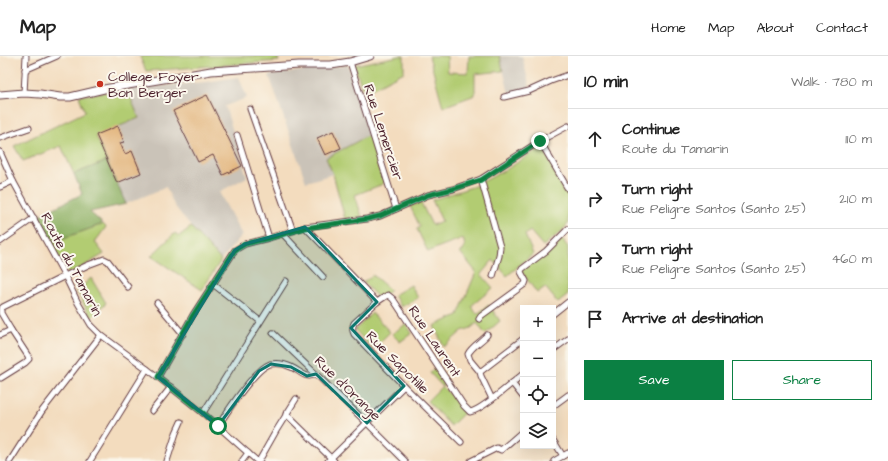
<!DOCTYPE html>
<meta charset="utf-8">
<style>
body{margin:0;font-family:"Architects Daughter",sans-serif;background:#f2f2f2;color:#222}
.controls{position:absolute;right:12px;bottom:12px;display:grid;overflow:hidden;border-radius:0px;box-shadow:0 4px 16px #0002}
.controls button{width:36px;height:36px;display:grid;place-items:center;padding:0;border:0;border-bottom:1px solid #e0e0e0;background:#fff;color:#222;font:20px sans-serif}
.stop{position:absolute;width:12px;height:12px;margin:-9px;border:3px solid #0b8043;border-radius:50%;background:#fff}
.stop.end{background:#0b8043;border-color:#fff;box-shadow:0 1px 4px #0008}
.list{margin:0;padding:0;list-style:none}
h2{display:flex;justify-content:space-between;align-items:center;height:52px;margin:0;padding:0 16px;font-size:17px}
h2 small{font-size:13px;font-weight:400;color:#767676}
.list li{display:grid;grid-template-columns:26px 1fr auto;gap:12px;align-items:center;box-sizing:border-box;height:60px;padding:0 16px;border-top:1px solid #e0e0e0}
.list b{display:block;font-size:15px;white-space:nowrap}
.list p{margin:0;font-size:13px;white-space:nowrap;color:#767676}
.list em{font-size:13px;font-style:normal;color:#767676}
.actions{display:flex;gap:8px;padding:12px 16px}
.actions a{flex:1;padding:9px 0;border:1px solid #0b8043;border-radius:0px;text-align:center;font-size:14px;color:#0b8043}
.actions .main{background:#0b8043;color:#fff}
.icon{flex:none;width:22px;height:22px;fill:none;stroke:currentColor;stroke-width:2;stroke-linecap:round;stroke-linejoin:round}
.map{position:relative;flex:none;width:568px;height:405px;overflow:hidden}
header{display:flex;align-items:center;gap:24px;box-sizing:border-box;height:56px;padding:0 20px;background:#fff;border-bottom:1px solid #e0e0e0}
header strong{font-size:19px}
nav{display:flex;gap:22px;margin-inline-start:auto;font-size:14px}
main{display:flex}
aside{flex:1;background:#fff}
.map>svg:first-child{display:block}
.industrial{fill:#cac3b8}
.green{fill:#b2cc72;stroke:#7e764e}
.forest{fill:#8db064;stroke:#6c6848}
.building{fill:#e4b984}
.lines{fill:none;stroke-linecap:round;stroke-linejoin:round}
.street-casing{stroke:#633b41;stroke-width:7}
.secondary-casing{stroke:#633b41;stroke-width:9}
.street{stroke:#fff;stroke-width:5}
.secondary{stroke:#fff;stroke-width:7}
.route{stroke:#0b8043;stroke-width:5}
.marked{fill:#0f766e;fill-opacity:0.2;stroke:#0f766e;stroke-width:3;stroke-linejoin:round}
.poi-dot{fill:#c8321e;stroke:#fbf7ec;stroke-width:1.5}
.labels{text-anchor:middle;stroke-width:4;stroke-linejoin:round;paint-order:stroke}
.poi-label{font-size:14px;fill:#4a1f2b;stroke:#fbf7ec;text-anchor:start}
.street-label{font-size:14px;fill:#4a1f2b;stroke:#fbf7ec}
</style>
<header>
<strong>Map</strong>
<nav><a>Home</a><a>Map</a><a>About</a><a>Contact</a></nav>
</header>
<main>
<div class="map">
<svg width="568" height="405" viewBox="0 0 568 405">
<rect width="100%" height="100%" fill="#fbf7ec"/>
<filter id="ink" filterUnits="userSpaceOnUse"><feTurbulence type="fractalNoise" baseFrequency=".025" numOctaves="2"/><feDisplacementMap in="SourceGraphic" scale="8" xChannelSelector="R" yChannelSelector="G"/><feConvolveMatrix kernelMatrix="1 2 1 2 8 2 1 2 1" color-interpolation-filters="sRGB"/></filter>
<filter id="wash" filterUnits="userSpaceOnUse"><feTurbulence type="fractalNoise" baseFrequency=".012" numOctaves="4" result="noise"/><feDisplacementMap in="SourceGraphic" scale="16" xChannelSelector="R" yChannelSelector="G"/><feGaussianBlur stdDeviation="0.9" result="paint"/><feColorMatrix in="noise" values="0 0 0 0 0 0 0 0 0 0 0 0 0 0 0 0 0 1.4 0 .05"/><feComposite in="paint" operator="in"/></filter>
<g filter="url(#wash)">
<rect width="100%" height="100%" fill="#f3dcbe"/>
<!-- industrial -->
<g class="industrial">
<polygon points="500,0 522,0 530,32 509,38"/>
<polygon points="348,9 371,78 326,102 333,118 306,126 269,19"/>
<polygon points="239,21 247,42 225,50 247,121 219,136 242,179 221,204 191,171 174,149 166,131 126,148 96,79 139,62 127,33 206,26"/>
</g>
<!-- green -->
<g class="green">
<polygon points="144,0 277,0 279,5 146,15 140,1"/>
<polygon points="399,0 404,0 404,16 364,37 354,9"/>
<polygon points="429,0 447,0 448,16 468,17 469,0 500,0 503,15 475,18 475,39 443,51"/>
<polygon points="127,33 139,62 96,80 107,105 74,118 61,90 23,105 14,90 85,56 79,40"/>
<polygon points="371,78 385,125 383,128 355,139 362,161 345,163 333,118 326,102"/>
<polygon points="542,91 555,112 568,136 568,168 562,175 543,190 530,175 525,179 533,198 507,220 493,204 481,218 493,232 471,250 477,258 489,249 500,265 485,278 477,267 471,272 462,275 444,291 434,270 458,259 476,216 460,196 463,195 465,190 463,182 439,191 428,196 417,173 420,171 410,150 421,147 432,169 442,165 432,144 475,130 507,113"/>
<polygon points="103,168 106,171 95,186 104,198 69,219 50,187"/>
<polygon points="191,171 221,204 202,234 151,200 175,177 179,180"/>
<polygon points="561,182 568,191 568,239 558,247 545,231 537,237 521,215"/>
<polygon points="373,219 390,234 380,244 363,226"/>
<polygon points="91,222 106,247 91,262 77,235"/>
<polygon points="411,229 418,242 401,251 394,239"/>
<polygon points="372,257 390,276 373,293 355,274"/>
<polygon points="406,268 412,277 400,286 392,278"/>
<polygon points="436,310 448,325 442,330 466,355 451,370 427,345 442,330 430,317"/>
</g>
<!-- forest -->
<polygon class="forest" points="107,105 126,148 90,156 103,168 50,187 36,161 82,138 74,118"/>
<g id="blocks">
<!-- building -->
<g class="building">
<polygon points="207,39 242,110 223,119 213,99 198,106 173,55"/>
<polygon points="118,70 124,86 120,87 125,98 132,95 141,117 117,127 96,79"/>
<polygon points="333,75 341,92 325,99 317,82"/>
</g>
</g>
</g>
<g filter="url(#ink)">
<use href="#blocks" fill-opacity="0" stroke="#633b41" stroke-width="1"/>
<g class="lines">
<defs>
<g id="street">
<polyline points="350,6 396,153"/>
<polyline points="25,14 57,0"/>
<polyline points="24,37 26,0"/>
<polyline points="504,41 529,35 551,25 568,19"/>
<polyline points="250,53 293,175"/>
<polyline points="237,79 269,182"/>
<polyline points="0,82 29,72"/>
<polyline points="540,85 568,133"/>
<polyline points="0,96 13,125 65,220 78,247 91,269 101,279 158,321 203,357 257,405"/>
<polyline points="481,123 495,173 500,191 499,200 493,220"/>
<polyline points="0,131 13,125"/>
<path d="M305,171L377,246L354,267C352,271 352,274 354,278L404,330L461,386"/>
<polyline points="283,178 323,221"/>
<polyline points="0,186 34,162"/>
<polyline points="213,228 260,265"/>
<path d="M377,246L386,240L388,239L393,243L464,350L470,356C481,355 513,326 523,318"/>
<polyline points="157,247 183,278"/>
<polyline points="553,258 568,246"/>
<polyline points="479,263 481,260 525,228 526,225 521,216 522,213 546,195 568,173"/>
<polyline points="273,277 367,367 405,405"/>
<polyline points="0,279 11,274"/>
<polyline points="553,294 568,283"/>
<path d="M480,316L470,304L468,298C472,290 481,286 487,279"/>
<polyline points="158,321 193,259 235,194 245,188 269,182 305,171 367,163 380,160 428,139 453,133 481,123 540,85 568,70"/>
<polyline points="1,322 25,307 29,303 28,300 11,274 1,257 1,253 3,251 65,220 88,209 104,203 108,205 128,231"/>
<polyline points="512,327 523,341"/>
<polyline points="492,343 481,320 480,316 523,283"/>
<polyline points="553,350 568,339"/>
<polyline points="152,355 171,331"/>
<polyline points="203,357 286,225"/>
<polyline points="286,358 334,405"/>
<path d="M218,370C227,356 255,313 270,308C276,307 285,308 291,311C301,315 305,324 316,318"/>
<polyline points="553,384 563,400"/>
<polyline points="10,405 42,355 101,279"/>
<polyline points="90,405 147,313"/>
<polyline points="167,405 176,377 181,366"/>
<polyline points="242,405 248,397"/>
<polyline points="259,405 276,375 296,343"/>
<polyline points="328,405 404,330"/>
<polyline points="471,405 497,392 501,394 523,375"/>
<polyline points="554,405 568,397"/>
</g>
<polyline id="secondary" points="0,39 24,37 40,38 60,41 70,41 104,33 211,15 299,9 331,9 350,6 370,0"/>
</defs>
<!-- street casing -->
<use href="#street" class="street-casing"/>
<!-- secondary casing -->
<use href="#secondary" class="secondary-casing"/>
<!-- street -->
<use href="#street" class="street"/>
<!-- secondary -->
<use href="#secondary" class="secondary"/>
</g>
</g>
<g class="lines" filter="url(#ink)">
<!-- route -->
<polyline class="route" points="218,370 203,357 158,321 193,259 235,194 245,188 270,182 305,172 367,163 380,160 428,139 453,133 481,124 540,85"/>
</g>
<!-- marked area -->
<path class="marked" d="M305,171L377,246L351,272L404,330L367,367L316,318L307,320L291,311L271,308L259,315L218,370L158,321L235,194L245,188Z"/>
<!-- markers -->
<circle class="poi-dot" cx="100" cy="28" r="4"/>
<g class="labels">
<!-- poi labels -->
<g class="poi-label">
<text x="108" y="25">College Foyer<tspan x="108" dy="16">Bon Berger</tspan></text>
</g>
<!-- street labels -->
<g class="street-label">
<text transform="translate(384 76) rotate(72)" y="5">Rue Lemercier</text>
<text transform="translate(72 208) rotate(62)" y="5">Route du Tamarin</text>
<text transform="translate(435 285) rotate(56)" y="5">Rue Laurent</text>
<text transform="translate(398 306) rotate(45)" y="5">Rue Sapotille</text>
<text transform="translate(348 332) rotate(44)" y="5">Rue d'Orange</text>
</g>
</g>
</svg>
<div class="controls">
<button>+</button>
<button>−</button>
<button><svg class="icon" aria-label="locate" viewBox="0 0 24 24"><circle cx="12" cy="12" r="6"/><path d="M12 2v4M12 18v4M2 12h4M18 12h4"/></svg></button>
<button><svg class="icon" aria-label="layers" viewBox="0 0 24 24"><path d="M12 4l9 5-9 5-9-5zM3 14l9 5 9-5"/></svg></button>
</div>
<div class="stop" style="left:218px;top:370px"></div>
<div class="stop end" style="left:540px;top:85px"></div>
</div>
<aside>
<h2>10 min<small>Walk · 780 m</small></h2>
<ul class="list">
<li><svg class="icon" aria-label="ahead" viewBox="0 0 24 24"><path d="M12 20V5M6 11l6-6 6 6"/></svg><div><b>Continue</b><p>Route du Tamarin</p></div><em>110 m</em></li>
<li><svg class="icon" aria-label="right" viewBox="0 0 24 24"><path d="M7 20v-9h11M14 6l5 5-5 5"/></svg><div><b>Turn right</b><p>Rue Peligre Santos (Santo 25)</p></div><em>210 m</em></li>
<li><svg class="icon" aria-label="right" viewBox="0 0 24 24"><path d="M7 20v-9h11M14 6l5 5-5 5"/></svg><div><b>Turn right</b><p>Rue Peligre Santos (Santo 25)</p></div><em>460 m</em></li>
<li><svg class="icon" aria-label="arrive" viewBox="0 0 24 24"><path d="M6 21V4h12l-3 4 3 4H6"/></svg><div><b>Arrive at destination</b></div></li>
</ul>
<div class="actions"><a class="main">Save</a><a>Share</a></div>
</aside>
</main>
